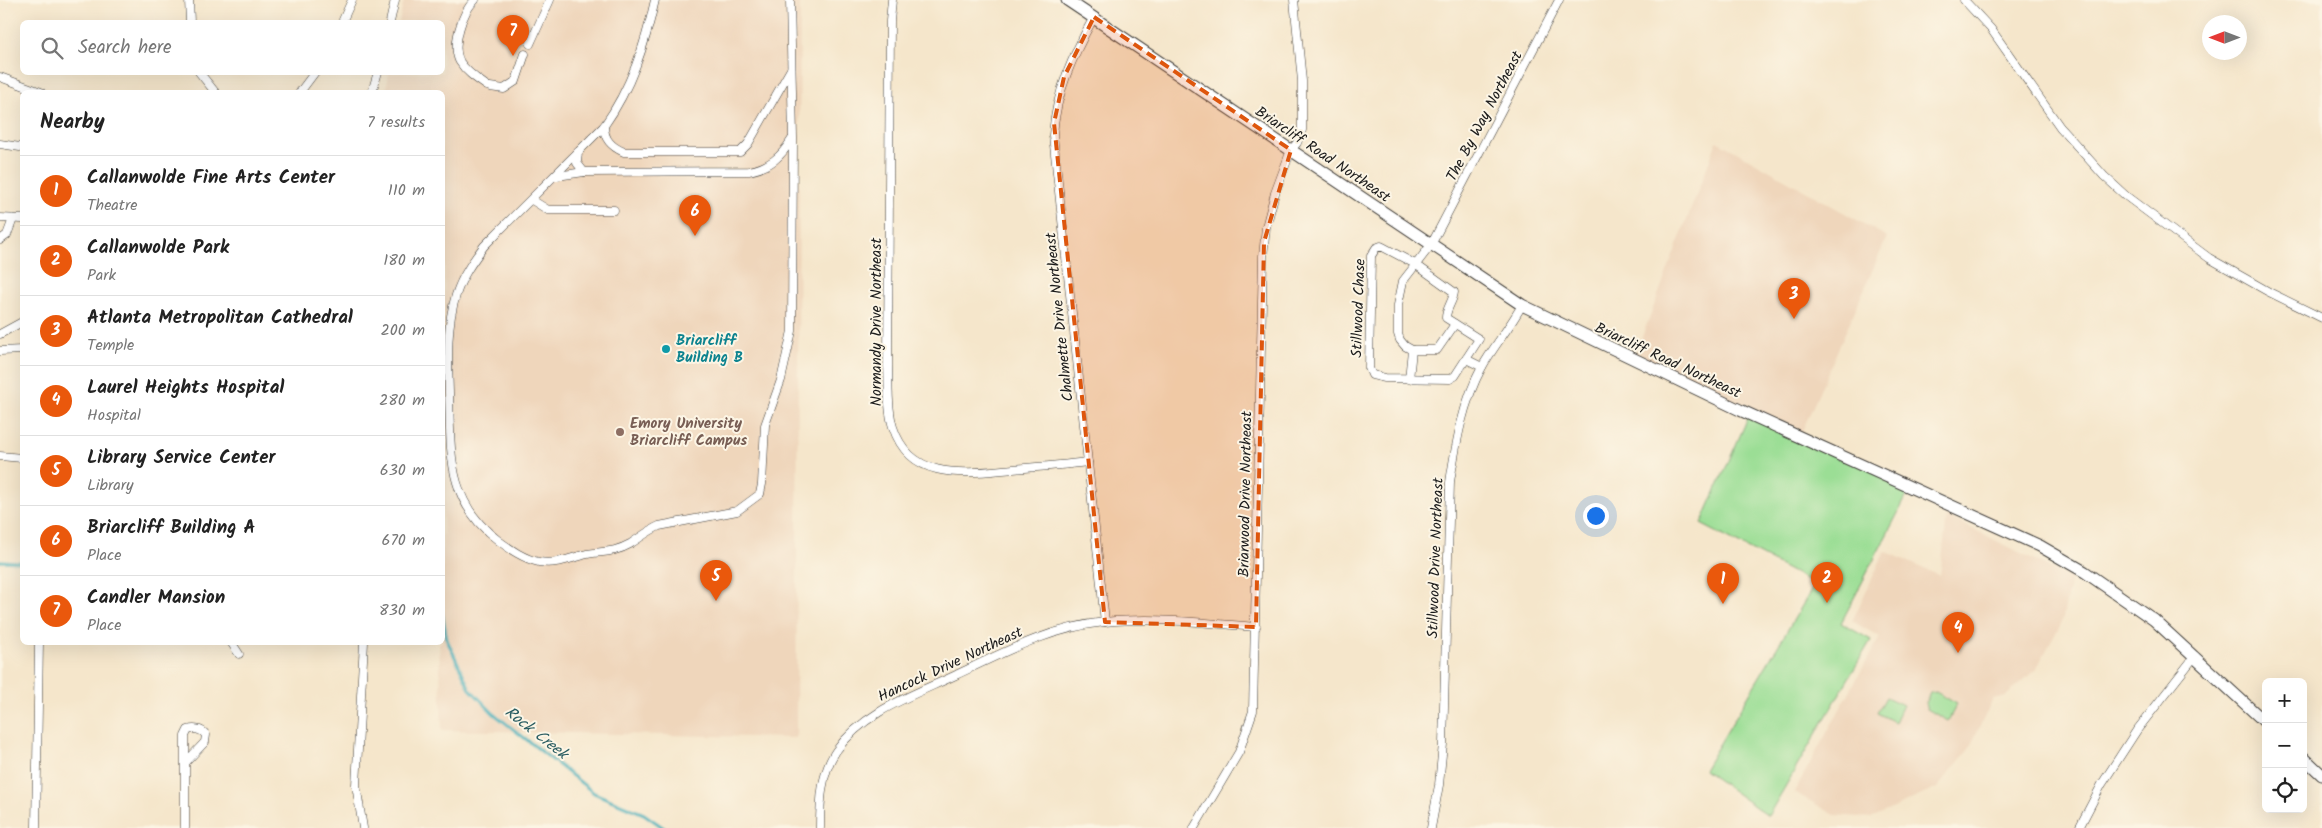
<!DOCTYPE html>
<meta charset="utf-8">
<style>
body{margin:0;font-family:Kalam,sans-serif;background:#f2f2f2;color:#222}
.controls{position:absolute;right:15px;bottom:15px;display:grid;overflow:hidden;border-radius:8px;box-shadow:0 5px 20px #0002}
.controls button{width:45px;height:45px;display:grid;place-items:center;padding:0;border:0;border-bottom:1px solid #e0e0e0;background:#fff;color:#222;font:25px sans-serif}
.compass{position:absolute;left:2202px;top:15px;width:45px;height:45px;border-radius:50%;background:#fff;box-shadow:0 5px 20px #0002;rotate:270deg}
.you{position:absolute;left:1595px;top:515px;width:18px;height:18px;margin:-12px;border:4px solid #fff;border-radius:50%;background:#1a73e8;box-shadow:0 0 0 8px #1a73e833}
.badge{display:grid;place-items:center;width:32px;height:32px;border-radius:50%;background:#ea580c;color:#fff;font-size:16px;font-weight:700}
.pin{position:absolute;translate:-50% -41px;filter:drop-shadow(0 1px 2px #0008)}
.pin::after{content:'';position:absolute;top:26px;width:18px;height:15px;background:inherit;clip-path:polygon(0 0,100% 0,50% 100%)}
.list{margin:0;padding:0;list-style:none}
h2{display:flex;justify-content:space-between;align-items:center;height:65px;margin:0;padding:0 20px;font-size:21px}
h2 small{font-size:16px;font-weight:400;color:#767676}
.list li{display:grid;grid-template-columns:32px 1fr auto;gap:15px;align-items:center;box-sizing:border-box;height:70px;padding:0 20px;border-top:1px solid #e0e0e0}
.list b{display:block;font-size:19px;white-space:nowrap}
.list p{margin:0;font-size:16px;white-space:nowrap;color:#767676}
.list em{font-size:16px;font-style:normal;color:#767676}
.icon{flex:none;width:28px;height:28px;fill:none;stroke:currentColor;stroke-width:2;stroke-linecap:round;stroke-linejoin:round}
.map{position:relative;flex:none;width:2322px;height:828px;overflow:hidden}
.search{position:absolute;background:#fff;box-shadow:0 5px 20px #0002;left:20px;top:20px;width:425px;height:55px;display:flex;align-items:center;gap:12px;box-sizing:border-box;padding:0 18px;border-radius:8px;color:#767676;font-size:19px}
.panel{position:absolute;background:#fff;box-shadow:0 5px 20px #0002;left:20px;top:90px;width:425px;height:555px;border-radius:8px}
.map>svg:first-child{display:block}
.built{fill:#efd6bb}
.green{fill:#9bde95;stroke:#5c7d58}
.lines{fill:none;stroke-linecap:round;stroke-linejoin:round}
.stream{stroke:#3cacb8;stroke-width:3}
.street-casing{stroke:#3d3a36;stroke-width:9}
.secondary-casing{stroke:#3d3a36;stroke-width:13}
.street{stroke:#fff;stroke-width:8}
.secondary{stroke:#fff;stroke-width:11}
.marked{fill:#de560d;fill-opacity:0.2;stroke:#de560d;stroke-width:4;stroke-dasharray:10 6;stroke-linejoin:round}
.culture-dot{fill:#0f9aa8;stroke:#fcf5e5;stroke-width:2}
.education-dot{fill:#8d6e63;stroke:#fcf5e5;stroke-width:2}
.labels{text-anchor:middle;stroke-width:4;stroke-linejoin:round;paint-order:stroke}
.street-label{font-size:15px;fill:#1c1c1c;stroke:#fcf5e5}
.culture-label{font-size:15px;font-weight:bold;fill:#0d838f;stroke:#fcf5e5;text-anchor:start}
.education-label{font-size:15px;font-weight:bold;fill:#785e54;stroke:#fcf5e5;text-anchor:start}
.water-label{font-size:16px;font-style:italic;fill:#2a5d62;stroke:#fcf5e5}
</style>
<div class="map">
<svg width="2322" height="828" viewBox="0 0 2322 828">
<rect width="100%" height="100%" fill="#fcf5e5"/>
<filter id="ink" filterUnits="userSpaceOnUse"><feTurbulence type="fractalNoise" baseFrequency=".02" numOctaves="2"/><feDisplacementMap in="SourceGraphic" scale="10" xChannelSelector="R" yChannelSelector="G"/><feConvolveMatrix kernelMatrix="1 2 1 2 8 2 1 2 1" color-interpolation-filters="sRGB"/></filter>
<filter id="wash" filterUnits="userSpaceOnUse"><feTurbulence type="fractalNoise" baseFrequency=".0096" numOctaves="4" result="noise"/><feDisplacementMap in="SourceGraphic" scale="20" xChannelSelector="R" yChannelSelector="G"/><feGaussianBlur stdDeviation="1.12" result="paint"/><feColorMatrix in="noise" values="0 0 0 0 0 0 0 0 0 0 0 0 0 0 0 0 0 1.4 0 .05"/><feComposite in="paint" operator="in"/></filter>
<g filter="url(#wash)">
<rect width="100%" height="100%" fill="#f5e6cb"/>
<!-- built -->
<g class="built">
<polygon points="404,0 800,0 796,738 442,730 439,643 442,642 445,225 442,225 442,92 386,92 389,73 442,72 442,22 399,22"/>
<polygon points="1717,141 1887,237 1800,436 1634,358"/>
<polygon points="1947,516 2071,578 2062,622 2036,669 2006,696 1993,699 1969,749 1937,788 1871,818 1835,815 1794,792 1880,637 1852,621 1885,551 1940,576"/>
</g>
<!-- green -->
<g class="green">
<polygon points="1750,413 1911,488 1841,623 1871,640 1768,816 1704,770 1815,584 1701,524"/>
<polygon points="1936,692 1957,704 1948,721 1927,709 1925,703 1930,693"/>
<polygon points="1886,697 1903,705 1895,722 1877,713"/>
</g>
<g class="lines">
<!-- stream -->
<g class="stream">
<polyline points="0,561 22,562"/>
<polyline points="442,612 447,640 470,689 493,713 594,793 644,814 664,828"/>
</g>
</g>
</g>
<g filter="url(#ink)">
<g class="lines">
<defs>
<g id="street">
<polyline points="189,0 190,22"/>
<path d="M475,0C462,12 451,46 460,62C466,72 477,79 487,86"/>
<path d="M655,0C645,45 631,88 604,126L484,246C473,261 462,276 456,295C446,326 448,361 449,393C451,452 446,502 499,541C510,549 524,559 539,562C557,565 570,558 587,554C603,551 614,553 630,544C641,537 648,531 659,526L737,511L760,494L762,484L765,425L781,380L792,331L793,138L790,0"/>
<path d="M892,0L890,21L888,366C889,386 887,408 893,427C911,483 967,473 1013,469C1038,467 1063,465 1088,462"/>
<polyline points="1964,0 1991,29 2060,127 2104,176 2126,196 2209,258 2269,292 2322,318"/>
<path d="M1094,17C1073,55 1056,92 1053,135L1105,622"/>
<polyline points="342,22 352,0"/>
<polyline points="390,22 395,0"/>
<polyline points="530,44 550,0"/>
<polyline points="199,72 215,92"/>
<polyline points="0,77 41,92"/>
<polyline points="490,87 504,89 516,81 525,54"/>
<polyline points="300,92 315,72"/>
<polyline points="372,92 378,72"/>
<path d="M604,126C604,140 612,147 624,152H740L748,144L791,69"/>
<polyline points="0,144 20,147"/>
<path d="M578,152L577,163L584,172L749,171C770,167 781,157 792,139"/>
<polyline points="557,176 584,172"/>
<polyline points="532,200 548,210 614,210"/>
<polyline points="0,218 22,219"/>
<polyline points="0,240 7,235 13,219"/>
<path d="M1381,246L1415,264L1454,292C1453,302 1446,308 1446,318L1479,339L1455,376L1450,379L1385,378L1372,375L1369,368L1371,256L1376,248Z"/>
<polyline points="1455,324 1437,350 1412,350 1405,346 1400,340 1398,334 1398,305 1403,281 1431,245 1559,0"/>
<polyline points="0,334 22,322"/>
<polyline points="0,351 22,350"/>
<polyline points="1466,359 1482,367"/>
<polyline points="1409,379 1412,350"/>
<polyline points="0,456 22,458"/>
<polyline points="231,642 239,654"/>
<polyline points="36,828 39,642"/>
<path d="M185,828V736L188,730C194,728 202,729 206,735L205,742L186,762"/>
<polyline points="363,828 356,785 364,642"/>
<path d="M820,828C820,802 821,773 836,751C864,711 914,695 956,675C1004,652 1052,627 1105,622C1155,617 1207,623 1256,627"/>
<polyline points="1194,828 1239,752 1253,711 1263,256 1266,227 1275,193 1291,150 1297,143 1302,130 1302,81 1294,0"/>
<path d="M1431,828L1439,785L1443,744L1450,482C1456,443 1463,402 1482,367C1494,346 1510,327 1522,305"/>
<polyline points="2079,828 2102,784 2137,730 2195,656"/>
</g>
<g id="secondary">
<polyline points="1067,0 1522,305 1740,410 2040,546 2085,572 2154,620 2266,723"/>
<polyline points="2303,757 2322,775"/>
</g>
</defs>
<!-- street casing -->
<use href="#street" class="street-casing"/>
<!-- secondary casing -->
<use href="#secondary" class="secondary-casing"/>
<!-- street -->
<use href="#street" class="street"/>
<!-- secondary -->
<use href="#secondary" class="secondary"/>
</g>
</g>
<!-- marked area -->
<path class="marked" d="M1094,17L1291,150L1264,242L1256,627L1105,622L1054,123L1064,77Z"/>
<!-- markers -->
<circle class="culture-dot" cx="666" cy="349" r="5"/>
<circle class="education-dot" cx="620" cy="432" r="5"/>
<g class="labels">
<!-- street labels -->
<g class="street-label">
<text transform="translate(1484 116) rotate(-62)" y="5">The By Way Northeast</text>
<text transform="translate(1323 154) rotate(34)" y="5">Briarcliff Road Northeast</text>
<text transform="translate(1358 308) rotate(-88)" y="5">Stillwood Chase</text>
<text transform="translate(1059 317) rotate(-96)" y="5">Chalmette Drive Northeast</text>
<text transform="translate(876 322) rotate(-90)" y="5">Normandy Drive Northeast</text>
<text transform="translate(1668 360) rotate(25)" y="5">Briarcliff Road Northeast</text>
<text transform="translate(1245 494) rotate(-89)" y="5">Briarwood Drive Northeast</text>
<text transform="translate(1435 558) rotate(-88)" y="5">Stillwood Drive Northeast</text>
<text transform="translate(950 664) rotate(-25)" y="5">Hancock Drive Northeast</text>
</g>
<!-- culture labels -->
<g class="culture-label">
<text x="676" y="345">Briarcliff<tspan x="676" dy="17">Building B</tspan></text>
</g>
<!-- education labels -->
<g class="education-label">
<text x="630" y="428">Emory University<tspan x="630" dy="17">Briarcliff Campus</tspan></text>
</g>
<!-- water labels -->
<g class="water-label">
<text transform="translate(537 732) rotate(38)" y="6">Rock Creek</text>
</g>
</g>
</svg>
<div class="controls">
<button>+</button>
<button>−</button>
<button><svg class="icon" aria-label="locate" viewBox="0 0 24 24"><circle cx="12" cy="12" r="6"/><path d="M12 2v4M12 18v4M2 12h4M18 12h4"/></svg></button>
</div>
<svg class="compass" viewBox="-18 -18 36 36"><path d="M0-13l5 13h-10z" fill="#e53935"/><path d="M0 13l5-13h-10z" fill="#767676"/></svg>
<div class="you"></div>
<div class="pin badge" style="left:1723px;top:604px">1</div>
<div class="pin badge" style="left:1827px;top:603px">2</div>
<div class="pin badge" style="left:1794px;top:319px">3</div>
<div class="pin badge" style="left:1958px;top:653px">4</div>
<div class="pin badge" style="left:716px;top:601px">5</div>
<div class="pin badge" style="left:695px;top:236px">6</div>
<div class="pin badge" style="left:513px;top:56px">7</div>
<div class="search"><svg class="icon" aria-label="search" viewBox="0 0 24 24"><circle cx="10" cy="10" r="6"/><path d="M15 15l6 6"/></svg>Search here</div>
<section class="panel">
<h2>Nearby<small>7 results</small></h2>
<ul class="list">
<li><span class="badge">1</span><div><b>Callanwolde Fine Arts Center</b><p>Theatre</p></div><em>110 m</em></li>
<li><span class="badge">2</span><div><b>Callanwolde Park</b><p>Park</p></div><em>180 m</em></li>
<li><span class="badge">3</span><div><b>Atlanta Metropolitan Cathedral</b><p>Temple</p></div><em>200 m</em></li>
<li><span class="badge">4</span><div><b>Laurel Heights Hospital</b><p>Hospital</p></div><em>280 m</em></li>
<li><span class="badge">5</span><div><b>Library Service Center</b><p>Library</p></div><em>630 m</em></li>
<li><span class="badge">6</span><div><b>Briarcliff Building A</b><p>Place</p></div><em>670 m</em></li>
<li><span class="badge">7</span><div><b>Candler Mansion</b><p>Place</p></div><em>830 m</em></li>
</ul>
</section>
</div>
